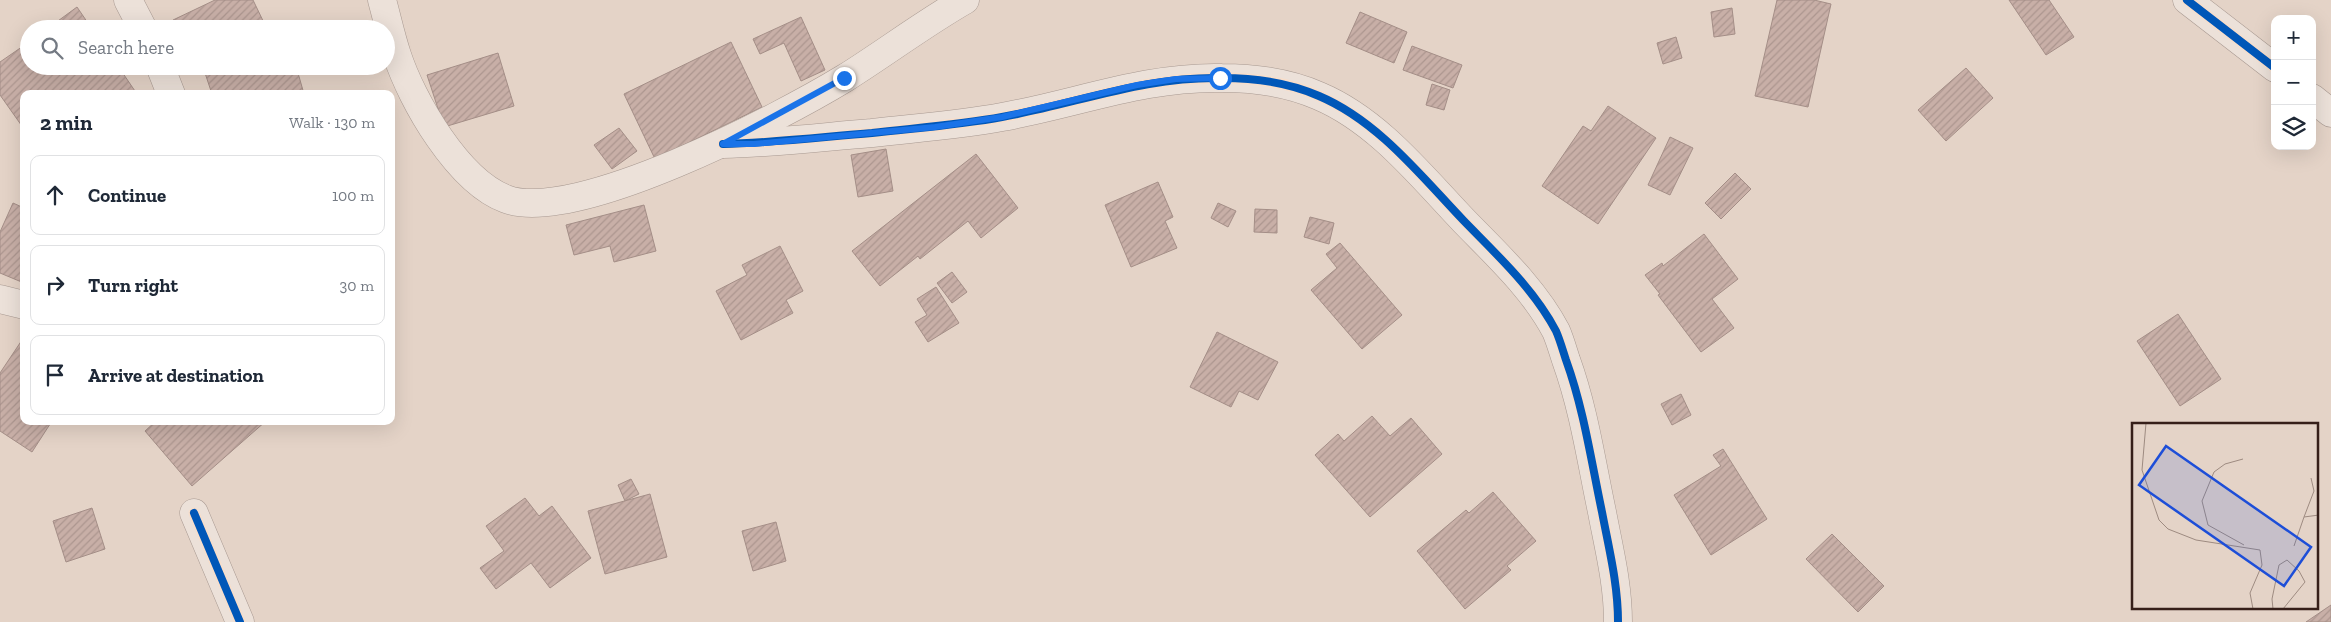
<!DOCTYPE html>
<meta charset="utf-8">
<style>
body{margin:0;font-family:"Zilla Slab",serif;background:#f6f6f7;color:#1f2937}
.controls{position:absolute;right:15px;top:15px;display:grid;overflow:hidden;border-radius:10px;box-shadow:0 5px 20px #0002}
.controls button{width:45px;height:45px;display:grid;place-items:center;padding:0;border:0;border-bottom:1px solid #e0e1e3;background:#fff;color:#1f2937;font:25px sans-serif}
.stop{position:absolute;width:15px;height:15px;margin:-11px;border:4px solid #1a73e8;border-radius:50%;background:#fff}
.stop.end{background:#1a73e8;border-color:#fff;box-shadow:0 1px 5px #0008}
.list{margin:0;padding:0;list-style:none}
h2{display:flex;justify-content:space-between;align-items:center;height:65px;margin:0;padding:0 20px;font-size:21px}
h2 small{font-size:16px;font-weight:400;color:#747a83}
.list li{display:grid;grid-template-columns:32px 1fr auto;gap:15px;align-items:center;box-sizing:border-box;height:80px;margin:0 10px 10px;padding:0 10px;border:1px solid #e0e1e3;border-radius:10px}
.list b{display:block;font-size:19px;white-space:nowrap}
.list em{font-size:16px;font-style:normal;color:#747a83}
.icon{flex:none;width:28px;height:28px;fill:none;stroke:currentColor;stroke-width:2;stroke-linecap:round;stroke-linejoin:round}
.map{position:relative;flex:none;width:2331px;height:622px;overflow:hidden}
.search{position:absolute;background:#fff;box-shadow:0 5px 20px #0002;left:20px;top:20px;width:375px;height:55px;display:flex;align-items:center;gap:12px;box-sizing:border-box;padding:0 18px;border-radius:28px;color:#747a83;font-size:19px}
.panel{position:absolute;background:#fff;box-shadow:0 5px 20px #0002;left:20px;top:90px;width:375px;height:335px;border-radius:10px}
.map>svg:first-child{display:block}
.building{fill:url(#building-hatch);stroke:#a48e87}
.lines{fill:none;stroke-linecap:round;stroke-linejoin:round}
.street-casing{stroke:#a89991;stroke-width:29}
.street{stroke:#ece1d9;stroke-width:28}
.cycleway-casing{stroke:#f8deca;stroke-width:11}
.cycleway{stroke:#0057b8;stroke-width:8}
.route{stroke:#1a73e8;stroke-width:6}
.inset-road{fill:none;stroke:#9e8b81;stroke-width:1}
.view{fill:#1d4ed8;fill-opacity:0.15;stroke:#1d4ed8;stroke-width:2.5}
.inset-edge{fill:none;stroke:#361f19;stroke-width:2.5}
</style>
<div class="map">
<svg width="2331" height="622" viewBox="0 0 2331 622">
<defs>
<pattern id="building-hatch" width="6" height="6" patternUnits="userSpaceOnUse" patternTransform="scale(1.25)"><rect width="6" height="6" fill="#c8afa7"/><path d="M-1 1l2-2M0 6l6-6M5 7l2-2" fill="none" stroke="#ac968f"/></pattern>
</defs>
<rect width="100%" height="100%" fill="#e4d3c7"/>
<!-- building -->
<g class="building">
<polygon points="215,0 253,0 266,27 177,29 173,20"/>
<polygon points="1777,0 1814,0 1831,4 1808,107 1755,96"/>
<polygon points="2009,0 2049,0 2074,37 2046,55"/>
<polygon points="77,7 92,29 47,29"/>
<polygon points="1732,8 1735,34 1714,37 1711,12"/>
<polygon points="1360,12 1407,32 1394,63 1346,43"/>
<polygon points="801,17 825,70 801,81 784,43 760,54 753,39"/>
<polygon points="1676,37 1682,58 1663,64 1657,43"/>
<polygon points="29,42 29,66 118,66 137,94 24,94 24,129 0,95 0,62"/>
<polygon points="731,42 762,107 655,159 624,94"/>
<polygon points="1412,46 1462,65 1453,88 1403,70"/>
<polygon points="498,53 514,106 444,127 427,75"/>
<polygon points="216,66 296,66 304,94 212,94 204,70"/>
<polygon points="1966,68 1993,98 1946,141 1918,110"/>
<polygon points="1432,84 1450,90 1444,110 1426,105"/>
<polygon points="1608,106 1656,138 1598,224 1542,186 1583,126 1591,131"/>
<polygon points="619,128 637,151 612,169 594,145"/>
<polygon points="1670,137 1693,148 1670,195 1648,185"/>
<polygon points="886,149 893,191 858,197 851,155"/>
<polygon points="976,154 1018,208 981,238 968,221 920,259 918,256 880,286 852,251"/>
<polygon points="1735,173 1751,189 1721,219 1705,203"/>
<polygon points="1158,182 1173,217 1165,221 1177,248 1131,267 1105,205"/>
<polygon points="13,203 24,208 24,283 0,273 0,232"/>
<polygon points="1218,203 1236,211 1228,227 1211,218"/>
<polygon points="644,205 656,251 614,262 610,246 574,255 566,225"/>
<polygon points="1255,209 1277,210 1277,233 1254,232"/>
<polygon points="1310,217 1334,223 1329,244 1304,237"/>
<polygon points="1704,234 1738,279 1712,299 1734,328 1701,352 1658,295 1660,294 1645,275 1662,263 1663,266"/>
<polygon points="1340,243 1402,315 1362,349 1311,290 1337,268 1326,254"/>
<polygon points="780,246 803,291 786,300 793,313 741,340 716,291 747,275 742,265"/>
<polygon points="952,272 967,292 952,303 937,283"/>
<polygon points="936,287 959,323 928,342 915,322 927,315 917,299"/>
<polygon points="2178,314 2221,379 2180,406 2137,341"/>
<polygon points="1217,332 1278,362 1258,400 1239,391 1231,407 1190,387"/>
<polygon points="24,337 24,421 52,421 32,452 0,431 0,373"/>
<polygon points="1681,394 1691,415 1672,425 1661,404"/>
<polygon points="1372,416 1390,436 1411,418 1442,454 1370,517 1315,455 1338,434 1344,441"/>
<polygon points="156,421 266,421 192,486 145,431"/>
<polygon points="1723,449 1767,519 1711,555 1674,495 1721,466 1713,455"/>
<polygon points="631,479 639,494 625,501 618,485"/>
<polygon points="1493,492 1536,541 1507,566 1511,570 1465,609 1417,551 1466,510 1469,513"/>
<polygon points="650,494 667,557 605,574 588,511"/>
<polygon points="525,498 539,516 552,506 591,558 550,588 531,563 496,589 480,568 504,551 486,526"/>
<polygon points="92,508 105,549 66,562 53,521"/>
<polygon points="776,522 786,561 753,571 742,531"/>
<polygon points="1832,534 1884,586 1858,612 1806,559"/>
<polygon points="2331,605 2331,622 2306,622"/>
</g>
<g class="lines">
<defs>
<g id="street">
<polyline points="128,0 143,29"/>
<path d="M382,0C387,18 391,37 397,55C412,101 458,181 506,199C575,225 781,117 845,78C885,53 923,24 965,0"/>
<polyline points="2187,0 2275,68"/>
<polyline points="160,66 171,94"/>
<polyline points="2312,98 2331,113"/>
<path d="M723,144C773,143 822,137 872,133C915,128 959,125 1002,117C1076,104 1145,76 1222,78C1253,78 1290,83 1319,96C1378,121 1421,176 1464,221C1497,255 1534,289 1556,331C1560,340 1563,351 1566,360C1584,410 1591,460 1602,512C1609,549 1618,584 1618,622"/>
<polyline points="0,299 24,305"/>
<polyline points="194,513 240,622"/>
</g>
</defs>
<!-- street casing -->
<use href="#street" class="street-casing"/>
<!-- street -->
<use href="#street" class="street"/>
<defs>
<g id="cycleway">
<polyline points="2187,0 2275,68"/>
<path d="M723,144C773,143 822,137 872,133C915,128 959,125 1002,117C1076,104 1145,76 1222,78C1253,78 1290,83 1319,96C1378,121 1421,176 1464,221C1497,255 1534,289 1556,331C1560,340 1563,351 1566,360C1584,410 1591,460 1602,512C1609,549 1618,584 1618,622"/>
<polyline points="194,513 240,622"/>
</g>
</defs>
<!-- cycleway casing -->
<use href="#cycleway" class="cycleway-casing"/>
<!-- cycleway -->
<use href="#cycleway" class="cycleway"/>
</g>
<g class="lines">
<!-- route -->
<polyline class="route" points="844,78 723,144 754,144 935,127 1002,117 1137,85 1176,79 1220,78"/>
</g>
<!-- overview -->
<g transform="translate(2132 423)">
<rect width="186" height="186" fill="#e4d3c7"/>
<path class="inset-road" d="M14,0L10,47L27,97L36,106L64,117L128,127L130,142L118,170L121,186M111,36L93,41L82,49L70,78L76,102L112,122M179,55L182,68L172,94L187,92M162,123L172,94M141,186L140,176L147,142L155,137L167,148L173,159L151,186"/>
<path class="view" d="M34,23L179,124L152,163L7,62Z"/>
<rect width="186" height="186" class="inset-edge"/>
</g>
</svg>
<div class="controls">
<button>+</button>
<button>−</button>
<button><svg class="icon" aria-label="layers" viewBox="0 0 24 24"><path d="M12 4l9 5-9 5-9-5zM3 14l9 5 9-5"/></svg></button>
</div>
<div class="stop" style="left:1220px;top:78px"></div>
<div class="stop end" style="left:844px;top:78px"></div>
<div class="search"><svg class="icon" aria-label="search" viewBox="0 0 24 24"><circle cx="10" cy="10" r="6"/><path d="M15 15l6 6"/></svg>Search here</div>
<section class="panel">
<h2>2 min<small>Walk · 130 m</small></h2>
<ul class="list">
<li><svg class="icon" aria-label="ahead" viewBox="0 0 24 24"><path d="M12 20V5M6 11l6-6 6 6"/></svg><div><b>Continue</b></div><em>100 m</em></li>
<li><svg class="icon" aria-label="right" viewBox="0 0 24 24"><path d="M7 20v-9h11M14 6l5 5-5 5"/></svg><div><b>Turn right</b></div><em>30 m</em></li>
<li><svg class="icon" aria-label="arrive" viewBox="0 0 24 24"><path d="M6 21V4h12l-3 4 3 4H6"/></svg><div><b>Arrive at destination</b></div></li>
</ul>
</section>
</div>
